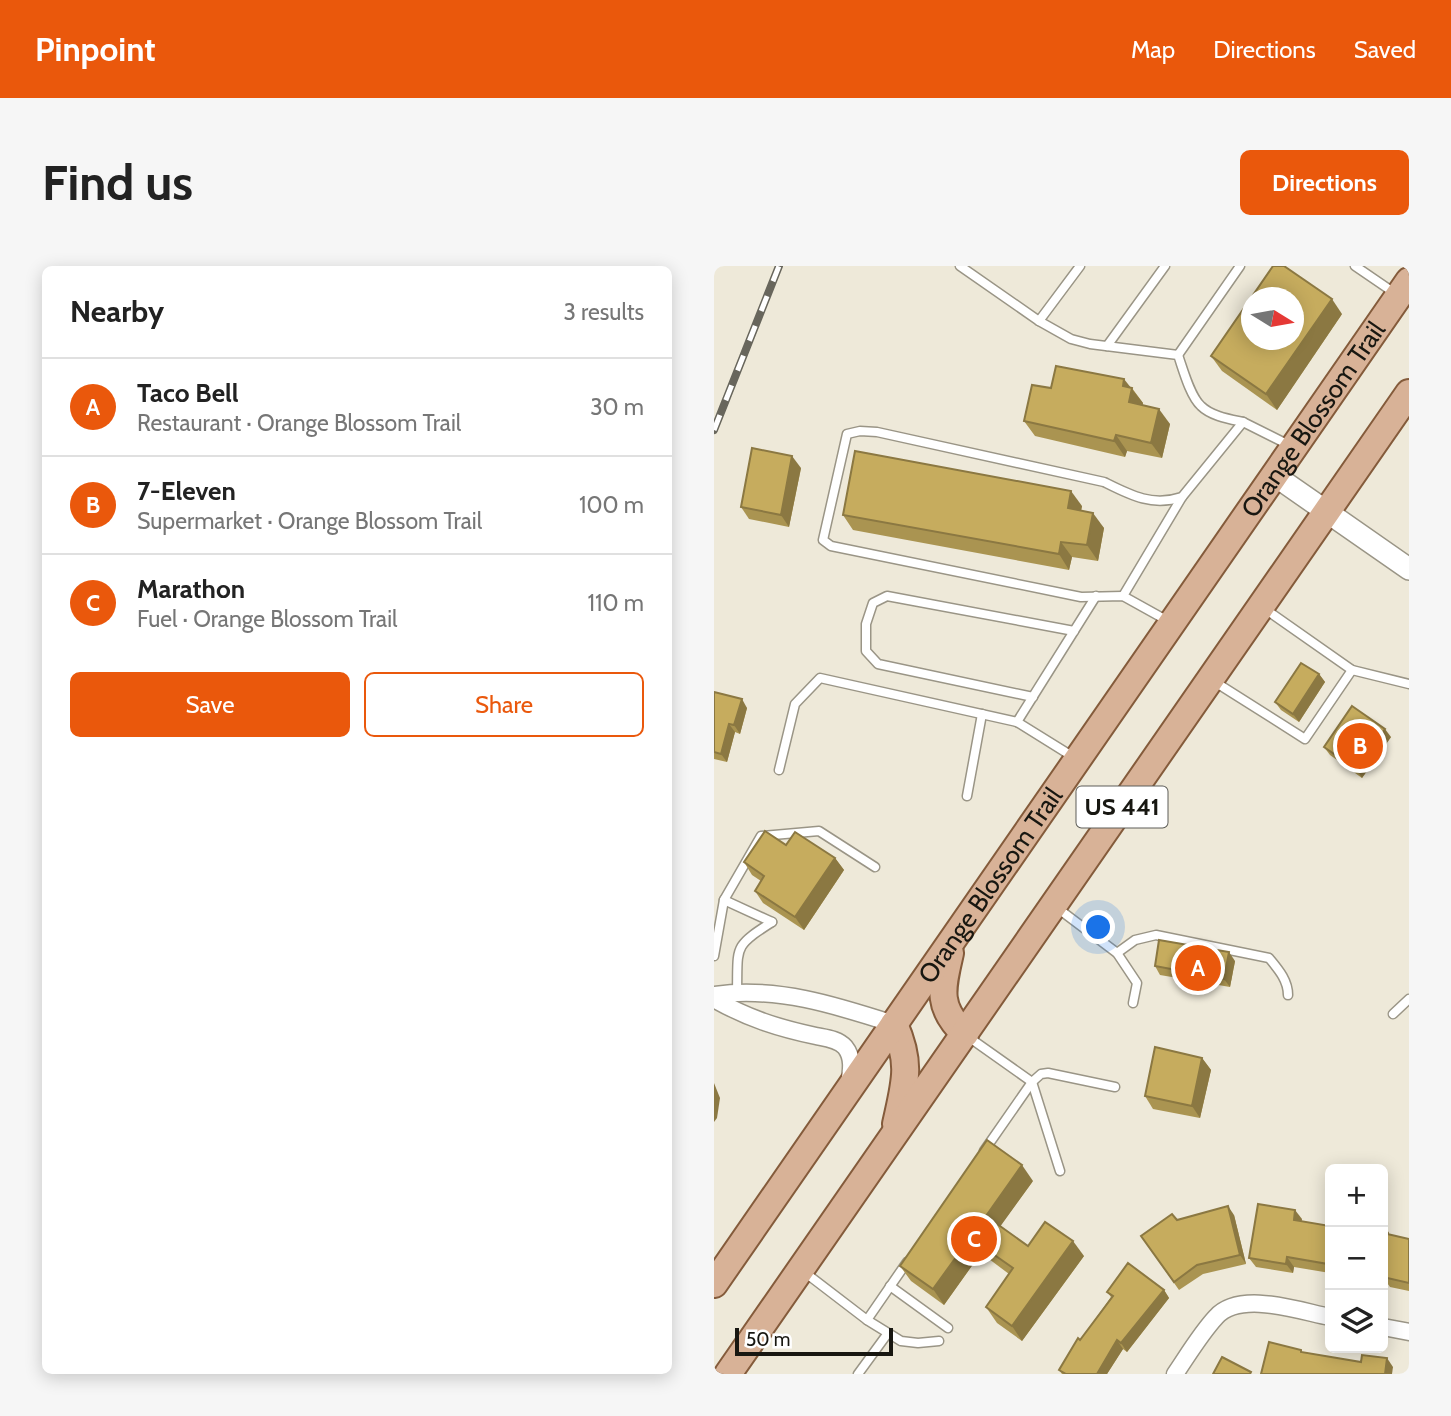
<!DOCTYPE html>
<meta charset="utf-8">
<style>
body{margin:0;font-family:Cabin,sans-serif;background:#f6f6f6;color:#222}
.controls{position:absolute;right:21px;bottom:21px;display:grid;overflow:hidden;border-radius:10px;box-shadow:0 4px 18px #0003}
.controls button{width:63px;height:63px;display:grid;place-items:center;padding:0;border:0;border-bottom:2px solid #e0e0e0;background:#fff;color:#222;font:35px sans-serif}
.compass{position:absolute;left:527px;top:21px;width:63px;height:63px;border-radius:50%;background:#fff;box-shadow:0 4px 18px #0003;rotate:101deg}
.scale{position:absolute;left:21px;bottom:18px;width:158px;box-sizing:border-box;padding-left:7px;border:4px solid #181711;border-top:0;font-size:19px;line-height:24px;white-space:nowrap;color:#181711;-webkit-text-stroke:5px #fff;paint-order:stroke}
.you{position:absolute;left:385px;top:662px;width:24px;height:24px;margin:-18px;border:5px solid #fff;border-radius:50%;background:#1a73e8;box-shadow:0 0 0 10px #1a73e833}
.badge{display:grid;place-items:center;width:46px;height:46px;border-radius:50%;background:#ea580c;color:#fff;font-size:23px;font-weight:700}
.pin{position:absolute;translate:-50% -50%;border:4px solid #fff;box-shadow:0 2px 7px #0006}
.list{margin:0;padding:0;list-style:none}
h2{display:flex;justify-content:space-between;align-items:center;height:91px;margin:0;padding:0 28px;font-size:30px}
h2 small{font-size:23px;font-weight:400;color:#767676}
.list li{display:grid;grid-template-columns:46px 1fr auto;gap:21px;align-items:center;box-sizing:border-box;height:98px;padding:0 28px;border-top:2px solid #e0e0e0}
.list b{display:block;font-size:26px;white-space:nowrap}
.list p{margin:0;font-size:23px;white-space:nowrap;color:#767676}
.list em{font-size:23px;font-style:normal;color:#767676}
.actions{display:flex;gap:14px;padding:21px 28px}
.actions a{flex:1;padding:16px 0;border:2px solid #ea580c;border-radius:10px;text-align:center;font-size:24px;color:#ea580c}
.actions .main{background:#ea580c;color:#fff}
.icon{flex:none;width:38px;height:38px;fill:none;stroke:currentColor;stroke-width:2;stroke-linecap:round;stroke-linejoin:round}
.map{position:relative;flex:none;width:695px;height:1108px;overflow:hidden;border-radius:10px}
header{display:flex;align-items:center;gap:42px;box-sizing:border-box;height:98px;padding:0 35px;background:#ea580c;color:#fff}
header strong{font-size:33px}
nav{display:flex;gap:38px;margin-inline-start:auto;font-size:24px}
.intro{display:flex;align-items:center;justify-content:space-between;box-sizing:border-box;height:168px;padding:0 42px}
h1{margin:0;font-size:49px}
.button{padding:18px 32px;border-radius:10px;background:#ea580c;color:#fff;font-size:24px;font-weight:700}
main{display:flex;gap:42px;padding:0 42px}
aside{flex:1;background:#fff;border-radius:10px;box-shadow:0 4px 18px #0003}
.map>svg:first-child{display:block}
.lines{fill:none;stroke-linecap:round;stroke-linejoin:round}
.service-casing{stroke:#9a9586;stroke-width:11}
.minor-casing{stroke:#9a9586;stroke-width:19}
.tertiary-casing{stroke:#9a9586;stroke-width:24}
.primary-casing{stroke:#845b3b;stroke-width:30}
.service{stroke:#fff;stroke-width:8}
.minor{stroke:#fff;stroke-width:16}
.tertiary{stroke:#fff;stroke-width:21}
.primary{stroke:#d8b297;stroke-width:26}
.rail-casing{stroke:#68665c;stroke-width:8}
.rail{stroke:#fff;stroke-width:5;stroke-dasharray:16;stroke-linecap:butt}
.wall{fill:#aa9451}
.shaded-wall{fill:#8b7842}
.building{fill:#c6ac5e;stroke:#8b7842;stroke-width:2;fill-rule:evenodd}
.labels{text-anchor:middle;stroke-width:5;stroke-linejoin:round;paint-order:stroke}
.shield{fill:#fff;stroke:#5d5d58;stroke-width:2}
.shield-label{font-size:24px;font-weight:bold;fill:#181711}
.street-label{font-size:26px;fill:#181711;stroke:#fff}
</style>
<header>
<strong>Pinpoint</strong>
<nav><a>Map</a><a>Directions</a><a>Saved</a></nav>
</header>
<div class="intro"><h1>Find us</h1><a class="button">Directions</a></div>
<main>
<aside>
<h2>Nearby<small>3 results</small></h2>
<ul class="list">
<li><span class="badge">A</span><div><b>Taco Bell</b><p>Restaurant · Orange Blossom Trail</p></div><em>30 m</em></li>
<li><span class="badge">B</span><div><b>7-Eleven</b><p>Supermarket · Orange Blossom Trail</p></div><em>100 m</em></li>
<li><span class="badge">C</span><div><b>Marathon</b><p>Fuel · Orange Blossom Trail</p></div><em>110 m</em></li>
</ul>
<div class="actions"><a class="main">Save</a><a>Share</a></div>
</aside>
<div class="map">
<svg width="695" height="1108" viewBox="0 0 695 1108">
<rect width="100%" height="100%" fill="#eee9d9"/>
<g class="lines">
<defs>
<g id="service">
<polyline points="246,0 325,55"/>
<path d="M366,0L325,55L357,73L376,78L464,89C469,103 476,130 487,140C497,150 515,153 529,156"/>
<polyline points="641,0 682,28"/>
<polyline points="393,80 451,0"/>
<polyline points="464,89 526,0"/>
<polyline points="409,330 468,231"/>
<polyline points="551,343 638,404 695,418"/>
<path d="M454,355L409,330L367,331L117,280L109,274L133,168L146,165L163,166L390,216C416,229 438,241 468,231L529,156L577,180"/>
<polyline points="501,416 591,473 638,404"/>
<polyline points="319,431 164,398 152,385 152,358 159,337 173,330 360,365"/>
<polyline points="303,456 382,330"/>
<polyline points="65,504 81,438 106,412 303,456 361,492"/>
<polyline points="253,530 268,448"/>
<polyline points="10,634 58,656"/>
<polyline points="342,641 403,687 423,717 419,737"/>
<path d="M403,687L421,674L442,669L555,692C564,703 574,714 574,729"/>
<polyline points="0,690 10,634 47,570 105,565 161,601"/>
<path d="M23,725C24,680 19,681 58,656"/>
<polyline points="679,748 695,733"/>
<polyline points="253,770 318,816 346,905"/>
<polyline points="270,885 318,816 327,808 334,807 401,821"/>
<polyline points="89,1005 153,1054 187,1075 204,1077 225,1075"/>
<polyline points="176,1020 234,1062"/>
<polyline points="153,1054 193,996"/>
<polyline points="144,1108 174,1067"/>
</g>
<g id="minor">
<path d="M0,729C62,720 121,739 180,758"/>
<path d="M0,733C33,752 64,762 102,770C112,772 124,773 131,781C140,792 137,806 135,818"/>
<polyline points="669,1061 695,1066"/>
<path d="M461,1108C474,1089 487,1067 502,1051C526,1024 585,1045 616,1051"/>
</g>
<polyline id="tertiary" points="560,209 695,303"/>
<g id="primary">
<path d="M236,687C228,722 222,741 251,768"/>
<path d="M180,758C198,798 191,817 182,858"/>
<path id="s1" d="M0,1018L695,15"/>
<polyline points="14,1108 695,127"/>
</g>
</defs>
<!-- service casing -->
<use href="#service" class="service-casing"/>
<!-- minor casing -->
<use href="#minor" class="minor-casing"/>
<!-- tertiary casing -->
<use href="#tertiary" class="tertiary-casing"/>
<!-- primary casing -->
<use href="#primary" class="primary-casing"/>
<!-- service -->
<use href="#service" class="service"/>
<!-- minor -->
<use href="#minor" class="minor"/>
<!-- tertiary -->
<use href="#tertiary" class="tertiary"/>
<!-- primary -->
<use href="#primary" class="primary"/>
<defs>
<polyline id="rail" points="0,164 65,0"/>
</defs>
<!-- rail casing -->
<use href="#rail" class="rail-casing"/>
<!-- rail -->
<use href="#rail" class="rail"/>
</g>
<!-- wall -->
<g class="wall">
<polygon points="628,48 563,144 508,105 497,90"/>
<polygon points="337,122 418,122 429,137 428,139 456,158 448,192 413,185 411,191 321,170 310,155"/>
<polygon points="87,202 75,261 35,253 27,241"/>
<polygon points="368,240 367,244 390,262 384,295 358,291 355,304 139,264 129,249"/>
<polygon points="605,408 611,416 585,456 567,444 561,436"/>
<polygon points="0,426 33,442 26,468 21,466 13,496 0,493"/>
<polygon points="677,471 648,512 616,489 610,481"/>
<polygon points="121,592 130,604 90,664 49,637 41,625 47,615 38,609 30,596"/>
<polygon points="521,695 516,721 446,709 441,700"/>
<polygon points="488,792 497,804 486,852 439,843 431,830"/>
<polygon points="319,915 286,960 314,980 370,990 308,1075 283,1057 272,1041 295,1008 267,987 230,1039 197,1015 186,1000"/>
<polygon points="520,949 532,998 489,1008 465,1024 427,970 463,954"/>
<polygon points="588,953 587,955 616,960 616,1007 580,1001 579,1007 542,1001 535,992"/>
<polygon points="669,957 675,967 675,969 695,973 695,1025 676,1021 671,1014 669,1013"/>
<polygon points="450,1024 455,1032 413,1086 409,1083 393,1108 348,1108 345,1104 397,1031 393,1026"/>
</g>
<!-- shaded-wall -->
<g class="shaded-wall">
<polygon points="618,33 628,48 563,144 552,128"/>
<polygon points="410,113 429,137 426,152 415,136 409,120"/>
<polygon points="445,143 456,158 448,192 437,177"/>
<polygon points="402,169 413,185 411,191 400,175"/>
<polygon points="78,190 87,202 75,261 67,249"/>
<polygon points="357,225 368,240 365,257 354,242"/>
<polygon points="379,247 390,262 384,295 373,279"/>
<polygon points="347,276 358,291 355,304 345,288"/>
<polygon points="605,408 611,416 585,456 579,448"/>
<polygon points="28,433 33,442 26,468 20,459"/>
<polygon points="15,458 21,466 13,496 7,488"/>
<polygon points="671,463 677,471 648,512 643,504"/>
<polygon points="121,592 130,604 90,664 81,651"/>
<polygon points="515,686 521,695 516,721 510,713"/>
<polygon points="488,792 497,804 486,852 478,840"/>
<polygon points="0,817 6,832 3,852 0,856"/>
<polygon points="308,899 319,915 283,965 272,950"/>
<polygon points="514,940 520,949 532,998 526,989"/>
<polygon points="581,944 588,953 586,963 580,954"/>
<polygon points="669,957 675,967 673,976 669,970"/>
<polygon points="256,972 267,987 230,1039 219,1023"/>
<polygon points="359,975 370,990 308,1075 298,1060"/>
<polygon points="573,991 580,1001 579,1007 572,998"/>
<polygon points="450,1024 455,1032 413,1086 407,1077"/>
<polygon points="403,1074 409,1083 393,1108 383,1108"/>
<polygon points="673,1092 679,1101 678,1108 671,1108"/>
</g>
<!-- building -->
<g class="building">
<path d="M559,0H570L618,33L552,128L497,90ZM537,32H579V74H537Z"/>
<polygon points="342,100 410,113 409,120 418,122 415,136 445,143 437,177 402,169 400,175 310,155 318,119 337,122"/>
<polygon points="38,182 78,190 67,249 27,241"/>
<polygon points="141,185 357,225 354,242 379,247 373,279 347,276 345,288 129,249"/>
<polygon points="587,397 605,408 579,448 561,436"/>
<polygon points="0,426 28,433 20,459 15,458 7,488 0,486"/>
<polygon points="638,440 671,463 643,504 610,481"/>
<polygon points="51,565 72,579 81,566 121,592 81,651 41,625 50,610 30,596"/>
<polygon points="445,674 515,686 510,713 441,700"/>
<polygon points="441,781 488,792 478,840 431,830"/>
<polygon points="273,874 308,899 272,950 314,980 331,956 359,975 298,1060 272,1041 299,1002 256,972 219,1023 186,1000"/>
<polygon points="544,938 581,944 580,954 616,960 616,993 615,993 614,998 573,991 572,998 535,992"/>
<polygon points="514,940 526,989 483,999 460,1016 427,970 458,948 463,954"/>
<polygon points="669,967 695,973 695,1017 669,1011 670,1006 669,1005"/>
<polygon points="414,997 450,1024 407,1077 403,1074 383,1108 352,1108 345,1104 364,1072 366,1074 399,1030 393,1026"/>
<polygon points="555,1076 587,1084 587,1086 647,1096 648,1089 673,1092 671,1108 547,1108"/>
<polygon points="508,1091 537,1106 536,1108 499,1108"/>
</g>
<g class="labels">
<!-- shield labels -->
<rect class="shield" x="362.5" y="520.5" width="91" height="41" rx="5"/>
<g class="shield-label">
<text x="408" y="549">US 441</text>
</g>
<!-- street labels -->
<g class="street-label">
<text dy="9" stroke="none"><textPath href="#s1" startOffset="1052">Orange Blossom Trail</textPath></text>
<text dy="9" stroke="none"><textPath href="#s1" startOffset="485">Orange Blossom Trail</textPath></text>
</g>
</g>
</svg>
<div class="controls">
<button>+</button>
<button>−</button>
<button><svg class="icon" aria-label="layers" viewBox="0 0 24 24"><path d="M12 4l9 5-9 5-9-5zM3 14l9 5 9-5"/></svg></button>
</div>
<svg class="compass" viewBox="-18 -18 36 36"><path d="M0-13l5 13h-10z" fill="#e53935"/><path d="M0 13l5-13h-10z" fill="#767676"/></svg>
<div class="scale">50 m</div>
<div class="you"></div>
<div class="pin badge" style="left:484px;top:702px">A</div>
<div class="pin badge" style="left:646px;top:480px">B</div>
<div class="pin badge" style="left:260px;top:973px">C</div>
</div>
</main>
